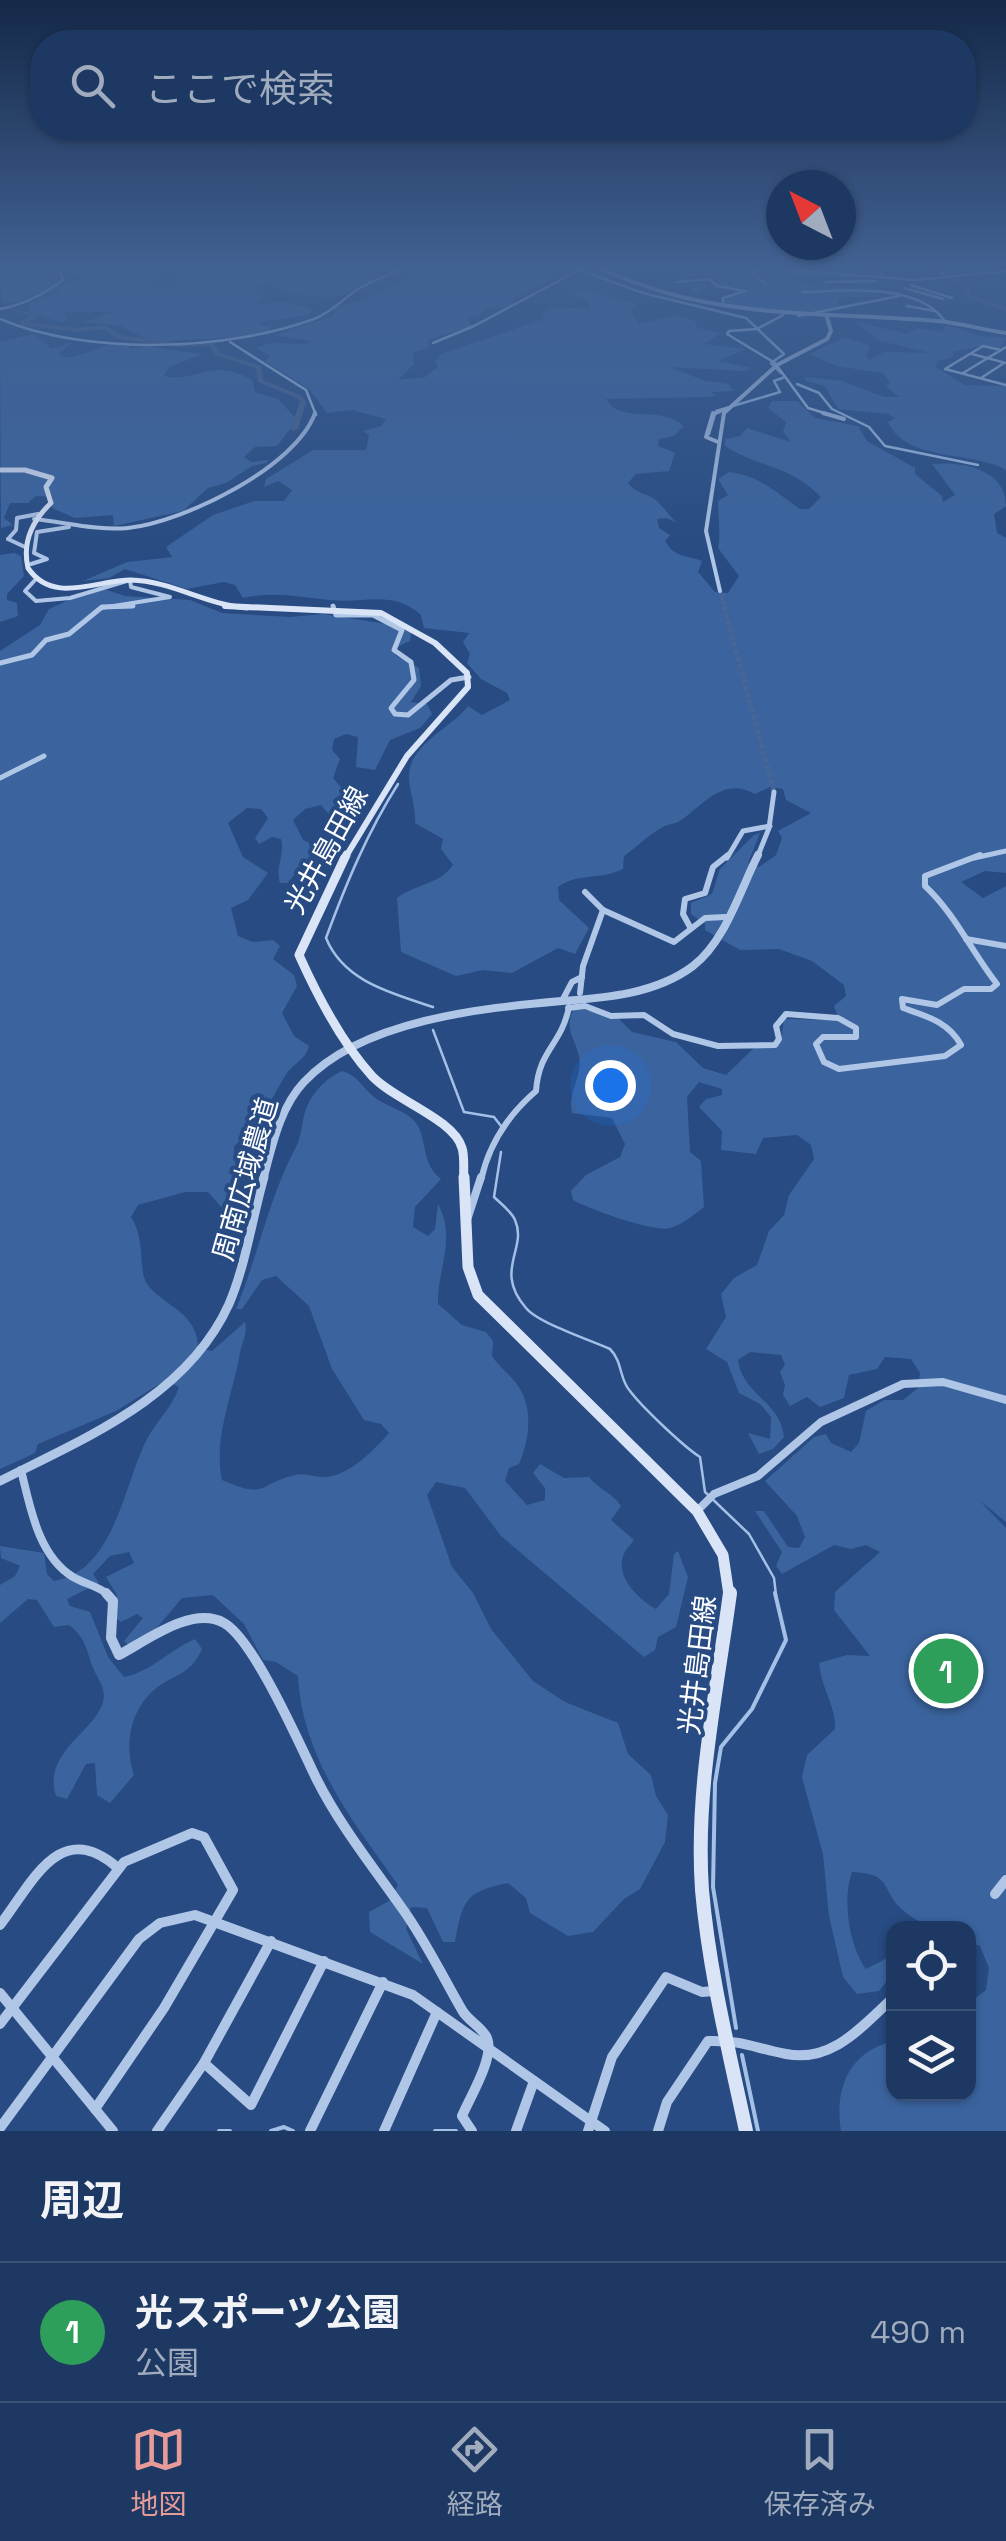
<!DOCTYPE html>
<html lang="ja">
<meta charset="utf-8">
<style>
body{margin:0;font-family:"Space Grotesk","Noto Sans JP",sans-serif;background:#253f68;color:#f1f3f6}
.controls{position:absolute;right:30px;bottom:30px;display:grid;overflow:hidden;border-radius:20px;box-shadow:0 2px 8px #0004}
.controls button{width:90px;height:90px;display:grid;place-items:center;padding:0;border:0;border-bottom:2px solid #3b5277;background:#1d3862;color:#f1f3f6;font:50px sans-serif}
.compass{position:absolute;left:766px;top:170px;width:90px;height:90px;border-radius:50%;background:#1d3862;box-shadow:0 2px 8px #0004;rotate:318deg}
.you{position:absolute;left:610px;top:1085px;width:35px;height:35px;margin:-25px;border:8px solid #fff;border-radius:50%;background:#1a73e8;box-shadow:0 0 0 15px #1a73e833}
.badge{display:grid;place-items:center;width:65px;height:65px;border-radius:50%;background:#e69b98;color:#fff;font-size:32px;font-weight:700}
.pin{position:absolute;translate:-50% -50%;border:5px solid #fff;box-shadow:0 2px 10px #0006}
.list{margin:0;padding:0;list-style:none}
h2{display:flex;justify-content:space-between;align-items:center;height:130px;margin:0;padding:0 40px;font-size:42px}
h2 small{font-size:32px;font-weight:400;color:#a0acbe}
.list li{display:grid;grid-template-columns:65px 1fr auto;gap:30px;align-items:center;box-sizing:border-box;height:140px;padding:0 40px;border-top:2px solid #3b5277}
.list b{display:block;font-size:38px;white-space:nowrap}
.list p{margin:0;font-size:32px;white-space:nowrap;color:#a0acbe}
.list em{font-size:32px;font-style:normal;color:#a0acbe}
.icon{flex:none;width:55px;height:55px;fill:none;stroke:currentColor;stroke-width:2;stroke-linecap:round;stroke-linejoin:round}
.map{position:relative;flex:none;width:1006px;height:2131px;overflow:hidden}
.search{position:absolute;background:#1d3862;box-shadow:0 2px 8px #0004;left:30px;right:30px;top:30px;height:110px;display:flex;align-items:center;gap:25px;box-sizing:border-box;padding:0 35px;border-radius:40px;color:#a0acbe;font-size:38px}
.sheet{height:270px;background:#1d3862}
nav{display:flex;justify-content:space-around;align-items:center;box-sizing:border-box;height:140px;border-top:2px solid #3b5277;background:#1d3862;font-size:28px;color:#a0acbe}
nav a{display:grid;justify-items:center;gap:5px}
nav .on{color:#e69b98}
.map>svg:first-child{display:block}
.green{fill:#3b649f}
.lines{fill:none;stroke-linecap:round;stroke-linejoin:round}
.stream-far1{stroke:#a4c0e7;stroke-width:2.5}
.stream{stroke:#a4c0e7;stroke-width:4}
.river{fill:#48628a;fill-rule:evenodd}
.tertiary-tunnel-far1{stroke:#476695;stroke-width:4;stroke-dasharray:4 1;stroke-linecap:butt}
.tertiary-tunnel{stroke:#476695;stroke-width:5;stroke-dasharray:5 2.5;stroke-linecap:butt}
.minor-far5{stroke:#b0c6e7;stroke-width:2.5}
.minor-far4{stroke:#b0c6e7;stroke-width:4}
.minor-far3{stroke:#b0c6e7;stroke-width:5}
.minor-far2{stroke:#b0c6e7;stroke-width:6}
.minor-far1{stroke:#b0c6e7;stroke-width:8}
.minor{stroke:#b0c6e7;stroke-width:10}
.tertiary-far3{stroke:#b0c6e7;stroke-width:4}
.tertiary-far2{stroke:#b0c6e7;stroke-width:5}
.tertiary-far1{stroke:#b0c6e7;stroke-width:8}
.tertiary{stroke:#b0c6e7;stroke-width:9}
.secondary-far4{stroke:#d9e4f6;stroke-width:5}
.secondary-far3{stroke:#d9e4f6;stroke-width:6}
.secondary-far2{stroke:#d9e4f6;stroke-width:9}
.secondary-far1{stroke:#d9e4f6;stroke-width:11}
.secondary{stroke:#d9e4f6;stroke-width:14}
.labels{text-anchor:middle;stroke-width:8;stroke-linejoin:round;paint-order:stroke}
.street-label{font-size:28px;fill:#fff;stroke:#274b82}
</style>
<div class="map">
<svg width="1006" height="2131" viewBox="0 0 1006 2131">
<rect width="100%" height="100%" fill="#274b82"/>
<!-- green -->
<g class="green">
<polygon points="0,264 68,264 54,270 59,280 55,284 19,302 2,303"/>
<path d="M74,264H153L158,269L151,290L176,287L175,279C199,255 359,264 400,264L373,275L372,281L346,294L330,298L283,293L270,282L251,288L263,298L251,304L285,302L312,309L308,315L259,322L265,327L280,323L269,328L274,332L268,335L153,342L118,325L84,322L114,312H67L64,314L68,318L62,323L28,311L30,303L62,291L56,287L82,280V276L64,272Z"/>
<path d="M477,264L499,273L506,266L539,270L553,279L516,298L508,307L483,309L481,315L467,318L472,327L429,339L428,348L413,352L414,364L398,380L425,377L438,367L435,361L441,354L544,319L542,312L553,307L590,309L589,302L572,295L584,289L636,304L630,310L639,324L677,315L695,321L697,328L721,333L704,344L746,349L718,361L751,368L745,371L670,367L705,381L728,384L734,391L711,392L715,396L708,397L606,399C621,425 659,404 684,426L674,436L659,439L658,446L675,453L669,471L636,474L628,483C637,495 650,493 659,503C665,509 670,517 677,523L667,518L657,519L659,528L670,535L665,541C675,558 686,555 702,561L698,572L715,592L728,593L739,576L718,548C721,538 718,512 718,501L728,495L718,479L729,472C761,476 775,492 800,509H809L821,497C788,464 761,469 725,446V439L740,436L747,428L791,442L783,432L786,422L768,408L772,401H797L815,418L858,426L867,441L915,468V474L942,496L943,502L955,495L932,464C962,461 1006,469 1006,506L994,514L997,533L1006,538V873L985,871L961,882L983,898L1006,886V1522L979,1500L1006,1528V2131H841C834,2087 850,2052 893,2041L894,2094H968L969,2003L986,1990L989,1968L980,1946L969,1942L968,1928C943,1928 923,1928 904,1911C879,1890 895,1874 852,1872C842,1899 849,1946 866,1969L893,1955V1973L879,1991L857,1994L843,1977L829,1916L823,1854L802,1777L807,1755L835,1729C836,1706 822,1691 819,1663L847,1655L870,1656L834,1610L835,1592L880,1552L866,1545L851,1549L834,1545L782,1574L776,1566L782,1552L755,1511H764L788,1547L799,1548L805,1537L797,1516L765,1481L814,1437L826,1434L831,1443L851,1452L859,1443L866,1411L884,1400H903L918,1388L920,1373L911,1359L885,1357L877,1369L849,1375L844,1398L820,1407L807,1397L790,1406L783,1395L785,1385L780,1372L785,1365L781,1355L750,1352L738,1360C743,1396 780,1400 784,1437L773,1449L759,1454L748,1433L770,1439L771,1417L760,1404L739,1393L727,1362L706,1349L726,1317L721,1294L734,1278L757,1265L769,1231L784,1215L789,1195L814,1159L811,1145L797,1135L763,1138L756,1154L721,1150L722,1131L699,1107L706,1099L722,1095V1089L699,1082L687,1097L690,1152L701,1161L704,1207C694,1215 683,1224 670,1228C655,1233 589,1209 573,1200L571,1191L586,1175L620,1157L625,1144L612,1118L572,1113C567,1092 583,1076 579,1056C575,1039 563,1026 574,1009C591,1008 602,1018 618,1018L632,1032L676,1042L703,1068L726,1075L759,1043L781,1042L784,1019L839,1020L834,1006L846,996L844,985L812,961L779,949L740,950L705,930V924L691,914V903L712,894L720,869L754,835L760,833L748,863L759,867L776,855L782,838L778,831L811,813L786,800L783,789L770,787L755,794C722,775 702,807 678,822C674,824 668,824 663,827C649,834 637,847 624,856L623,869C602,880 576,873 558,887L559,900L589,928L575,954L558,948L512,973L483,970L456,976L401,952L397,898C415,884 439,885 453,865L441,849L443,839L415,823C416,806 409,792 409,776C409,744 453,727 468,706L482,715L510,700L507,693L481,679L467,663L470,654L463,642L469,633L424,628L421,615C392,589 365,604 330,600C298,597 276,591 243,598L235,585L224,582L187,589L125,569L109,578L83,581L127,562L172,557L166,547L213,515L254,501H284L292,490L278,481L264,487L266,479L313,450H366L369,435L363,431L381,426L386,419L352,410L327,413L310,390L265,361L270,356L256,348L269,343L307,344L311,341L276,335L332,316L335,308C345,303 356,304 366,299C404,279 435,267 477,264Z"/>
<path d="M682,264H866L874,272L851,273L863,278L785,276L813,286L873,288L882,297H841L837,302L843,308L837,310C809,311 745,316 724,300L735,294L733,291L752,289L717,285L699,289L703,293L692,292L691,288L716,283L722,275L675,278L688,266Z"/>
<path d="M855,321L906,334L917,328L942,332L946,325L937,322L980,336L1006,338L1000,348L984,345L953,352V357L937,361L936,367L965,385L1006,386V470C972,450 907,463 888,422L895,418L888,414L838,409L825,386L806,381L805,377L842,381L884,397H900L886,387L890,382L883,373L836,366L809,354L845,337L871,346L866,356L870,360L884,352L931,353L880,341Z"/>
<path d="M34,334L52,349L73,342L59,353L63,357C90,357 108,338 131,343L129,349L145,346L203,354L169,367L164,376C198,384 209,356 252,380L255,392L278,399L297,420L277,446L255,447L244,457L251,462L269,460L266,463L252,466L226,483L208,488L183,511L114,526L113,515L75,518L52,508L53,497L36,496L28,503H10L4,518L13,525L1,528L0,342Z"/>
<polygon points="14,553 21,556 24,576 7,594 7,600 17,603 18,616 0,622 0,555"/>
<path d="M98,587L125,596L190,600L222,613L290,617L323,614L405,627L411,633L410,641L399,646L395,655L419,668L421,686L411,702L427,704L432,714L420,728L390,740L375,770L356,767L358,737L346,734L334,739L332,750L340,759L333,778L353,801L333,819L321,805L305,809L293,820L303,840L326,851L324,863L316,869H300L287,883H280C275,867 285,854 281,839L272,837L259,844L255,838L268,818L261,809L247,808L228,823L243,857L268,873L248,900L231,908L238,936L253,942L273,940L280,946L273,959L294,975L297,986L282,1013L294,1036L309,1046C305,1061 293,1063 285,1076C266,1108 264,1119 234,1146L237,1183L244,1202L237,1216L230,1217L208,1192H185L138,1205L131,1217C146,1240 138,1270 147,1284C163,1306 198,1312 198,1348L212,1351L245,1322C248,1334 242,1341 240,1353C233,1394 213,1438 222,1480C268,1500 257,1484 295,1475C305,1472 316,1478 326,1477C350,1475 374,1450 389,1433L381,1424L364,1420L332,1369L309,1306L276,1276L262,1280L242,1309H236C258,1256 269,1197 296,1147C303,1134 301,1117 309,1102C317,1088 327,1078 342,1071C357,1075 361,1086 373,1096C386,1108 411,1110 419,1128C427,1147 423,1165 441,1179L415,1207L413,1227L428,1236L435,1229L438,1204C457,1239 437,1269 438,1304L462,1325L486,1332L493,1341L492,1356C500,1368 511,1375 518,1386C534,1409 529,1441 519,1464L509,1468L505,1481L527,1505L545,1500V1488L533,1473L540,1464L564,1478L589,1477C599,1490 612,1492 621,1506L611,1520L634,1540C631,1545 626,1548 624,1554C614,1576 639,1600 656,1609L669,1594L674,1554L678,1551L688,1577L676,1627L658,1637L655,1650L644,1657L501,1536L465,1488L436,1482L427,1495L452,1567L473,1593L491,1629L533,1681L565,1702L618,1723L628,1754L651,1775L656,1796L668,1815L665,1842L640,1889L624,1899L593,1932L568,1936L530,1913L526,1898L508,1883C464,1892 463,1901 455,1942H443L427,1908L411,1907L406,1929L423,1964L370,1932L369,1912L389,1901L398,1885C353,1821 302,1758 298,1676L276,1662L263,1660L244,1624L213,1595L182,1598L155,1630L130,1646L124,1641L143,1618L137,1614L121,1622L117,1619V1595L106,1577L134,1563L129,1552L110,1556L93,1574L99,1583L67,1599L70,1606L90,1612L108,1657L124,1677C151,1672 169,1650 195,1639L202,1649C192,1671 182,1672 162,1684C131,1704 123,1743 134,1775L110,1803L97,1795L95,1763L86,1764L67,1799L56,1796C42,1752 95,1732 103,1702C107,1687 96,1678 92,1665C86,1648 85,1637 69,1625L54,1627L37,1600L28,1599L0,1623V1585L15,1576L20,1566L1,1558L0,1546L44,1553L47,1574L54,1581C115,1571 124,1483 147,1439C157,1420 172,1408 179,1387L166,1380L116,1411L38,1444L35,1453L0,1469V651L40,625L49,609Z"/>
</g>
<g class="lines">
<!-- stream-far1 -->
<g class="stream-far1">
<polyline points="562,264 643,293 746,318 784,354 771,363 781,373"/>
<polyline points="797,384 819,393 832,409 869,427 885,446 978,465"/>
<polyline points="709,434 716,411 780,392 774,381 785,377"/>
<path d="M398,784C367,833 346,884 326,938C344,982 392,993 433,1007"/>
<polyline points="433,1030 464,1112 494,1117 501,1126"/>
<path d="M501,1152L494,1197C500,1203 512,1212 515,1220C528,1249 493,1270 526,1308C538,1323 590,1340 610,1349C623,1362 619,1379 630,1391C642,1407 684,1447 700,1457L705,1492L749,1534L774,1578L776,1595"/>
</g>
<!-- stream -->
<g class="stream">
<polyline points="736,2028 713,1887 715,1783 721,1747 752,1709 786,1640 775,1593"/>
<polyline points="742,2055 758,2131"/>
<polyline points="219,2131 230,2131"/>
<polyline points="271,2131 284,2127 293,2131"/>
<polyline points="435,2131 456,2131"/>
</g>
<!-- river -->
<g class="river">
<polygon points="925,264 932,264 970,287 970,295 1006,307 1006,311 965,297 965,289"/>
<polygon points="11,308 40,316 28,322 77,328 105,325 120,335 180,343 213,343 220,353 261,366 263,380 302,396 306,402 298,429 294,431 290,429 300,402 297,398 258,382 256,368 216,355 209,346 181,347 118,339 104,329 77,332 21,325 19,322 31,316 11,310"/>
</g>
<!-- tertiary-tunnel-far1 -->
<polyline class="tertiary-tunnel-far1" points="720,591 725,608"/>
<!-- tertiary-tunnel -->
<polyline class="tertiary-tunnel" points="724,606 774,792"/>
<!-- minor-far5 -->
<g class="minor-far5">
<polyline points="492,264 499,266"/>
<polyline points="869,264 883,276"/>
<polyline points="930,264 945,276"/>
<polyline points="677,282 710,279 717,286 745,291 723,298 723,306"/>
<polyline points="826,282 875,281"/>
<polyline points="765,283 752,274 761,268 915,280 1006,271"/>
<polyline points="910,285 952,298"/>
<polyline points="904,288 943,299"/>
<path d="M802,292C843,291 920,282 945,322"/>
<polyline points="907,306 935,311"/>
<path d="M0,309C23,305 44,294 63,280L59,270L74,264"/>
<polyline points="798,316 899,296"/>
<path d="M0,319C86,356 227,351 314,319C331,313 344,298 358,289C375,279 396,272 414,264"/>
<polyline points="729,331 727,334 775,363 808,408 831,415"/>
<polyline points="729,331 757,329 783,315"/>
<polyline points="230,342 306,390 316,415"/>
<polyline points="433,343 474,326 590,264"/>
<polyline points="1001,350 983,346 945,369 1006,385"/>
<polyline points="972,354 1006,363"/>
<polyline points="963,373 1006,347"/>
<polyline points="981,378 1004,363"/>
<polyline points="713,415 730,407"/>
</g>
<!-- minor-far4 -->
<g class="minor-far4">
<polyline points="713,413 706,437 718,442"/>
<polyline points="823,413 844,419"/>
<path d="M34,519C63,522 99,531 128,528C184,522 296,467 315,413"/>
<polyline points="8,539 16,530 17,518 38,514"/>
<polyline points="8,539 25,547"/>
<polyline points="31,564 47,559 34,553 37,532 69,527"/>
<polyline points="36,579 25,591 36,601 70,598 130,580 131,587 170,597 101,608"/>
</g>
<!-- minor-far3 -->
<g class="minor-far3">
<polyline points="333,606 336,615 373,615 402,630 394,650 411,662 414,680 391,708 395,714 408,715 451,680 469,677"/>
<polyline points="0,663 32,655 46,640 69,634 102,607 133,606"/>
<polyline points="0,778 44,756"/>
<polyline points="727,858 743,831 770,826"/>
<polyline points="974,858 1006,851"/>
</g>
<!-- minor-far2 -->
<g class="minor-far2">
<polyline points="585,892 603,910 674,942 705,918 725,917"/>
<polyline points="690,927 683,914 685,899 705,893 713,867 728,855"/>
<polyline points="966,939 1006,946"/>
<polyline points="580,993 583,966 603,910"/>
<polyline points="563,999 572,982 582,977"/>
<path d="M568,1008L585,1006L611,1016L644,1015L673,1034L718,1046L775,1045L779,1039L776,1026L786,1014L838,1018L856,1028V1037H823L816,1044L824,1062L839,1069L945,1056L961,1045C949,1022 926,1016 903,1008L902,999L937,1005L964,989H991L997,984C971,951 956,915 925,886V876L980,855"/>
<path d="M481,1180C489,1144 508,1115 536,1091C539,1049 561,1046 569,1007"/>
</g>
<!-- minor-far1 -->
<g class="minor-far1">
<polyline points="467,1220 481,1177"/>
<path d="M21,1470C30,1506 38,1556 73,1577C85,1584 98,1586 109,1595"/>
<polyline points="698,1510 714,1494 758,1476 821,1422 903,1384 943,1382 1006,1400"/>
</g>
<!-- minor -->
<g class="minor">
<path d="M106,1593L113,1601L111,1638L119,1655C146,1641 192,1605 224,1623C254,1640 299,1743 316,1778C340,1826 374,1868 404,1911C426,1942 443,1977 462,2010C468,2021 482,2027 487,2038C495,2057 470,2097 462,2116L472,2131"/>
<polyline points="995,1894 1006,1880"/>
<path d="M0,1925C33,1882 60,1817 118,1868"/>
<polyline points="0,1993 113,2131"/>
<polyline points="0,2024 124,1862 192,1833 204,1837 233,1890 164,2008 95,2109"/>
<polyline points="204,2063 251,2105 324,1961"/>
<polyline points="0,2128 139,1939 160,1923 195,1915 413,1995 605,2131"/>
<polyline points="157,2131 204,2063 271,1941"/>
<polyline points="310,2131 383,1982"/>
<polyline points="384,2131 437,2012"/>
<polyline points="516,2131 534,2081"/>
<polyline points="588,2131 612,2057 666,1977 702,1992 715,1991"/>
<path d="M658,2131L667,2102L708,2041C743,2040 754,2048 786,2054C833,2063 862,2026 894,1997"/>
</g>
<!-- tertiary-far3 -->
<g class="tertiary-far3">
<path d="M593,264C702,321 819,311 938,321C961,323 983,330 1006,333"/>
<polyline points="720,591 706,531 724,413 777,365 827,339 831,331 827,317"/>
</g>
<!-- tertiary-far2 -->
<polyline class="tertiary-far2" points="757,858 769,828 774,792"/>
<!-- tertiary-far1 -->
<path class="tertiary-far1" d="M263,1180C272,1147 280,1107 304,1082C362,1020 482,1008 562,1001C605,998 656,994 693,966C725,942 740,890 758,855"/>
<!-- tertiary -->
<path class="tertiary" d="M0,1481C85,1438 187,1397 229,1304C246,1264 252,1219 264,1177"/>
<!-- secondary-far4 -->
<path class="secondary-far4" d="M0,470H25L52,478L46,487L51,503C32,521 22,542 28,568C53,605 96,580 131,580C171,581 207,605 247,608"/>
<!-- secondary-far3 -->
<polyline class="secondary-far3" points="225,606 381,613 435,643 467,673 468,687 407,756 345,858"/>
<!-- secondary-far2 -->
<path class="secondary-far2" d="M346,855L299,955C317,995 342,1043 372,1076C394,1100 454,1119 462,1148C465,1157 463,1170 464,1180"/>
<!-- secondary-far1 -->
<polyline class="secondary-far1" points="464,1177 468,1267 478,1295 697,1511 723,1555 729,1595"/>
<!-- secondary -->
<path class="secondary" d="M730,1593C717,1690 695,1791 702,1890C709,1971 729,2051 746,2131"/>
</g>
<!-- sky -->
<linearGradient id="sky" x2="0" y2="1"><stop stop-color="#152948"/><stop offset="0.47" stop-color="#416192"/><stop offset="1" stop-color="#416192" stop-opacity="0"/></linearGradient>
<rect width="1006" height="563" fill="url(#sky)"/>
<g class="labels">
<!-- street labels -->
<g class="street-label">
<text transform="translate(326 850) rotate(-61)" y="10">光井島田線</text>
<text transform="translate(245 1179) rotate(-74)" y="10">周南広域農道</text>
<text transform="translate(697 1665) rotate(-83)" y="10">光井島田線</text>
</g>
</g>
</svg>
<div class="controls">
<button><svg class="icon" aria-label="locate" viewBox="0 0 24 24"><circle cx="12" cy="12" r="6"/><path d="M12 2v4M12 18v4M2 12h4M18 12h4"/></svg></button>
<button><svg class="icon" aria-label="layers" viewBox="0 0 24 24"><path d="M12 4l9 5-9 5-9-5zM3 14l9 5 9-5"/></svg></button>
</div>
<svg class="compass" viewBox="-18 -18 36 36"><path d="M0-13l5 13h-10z" fill="#e53935"/><path d="M0 13l5-13h-10z" fill="#a0acbe"/></svg>
<div class="you"></div>
<div class="pin badge" style="left:946px;top:1671px;background:#2e9e5b">1</div>
<div class="search"><svg class="icon" aria-label="search" viewBox="0 0 24 24"><circle cx="10" cy="10" r="6"/><path d="M15 15l6 6"/></svg>ここで検索</div>
</div>
<section class="sheet">
<h2>周辺<small></small></h2>
<ul class="list">
<li><span class="badge" style="background:#2e9e5b">1</span><div><b>光スポーツ公園</b><p>公園</p></div><em>490 m</em></li>
</ul>
</section>
<nav>
<a class="on"><svg class="icon" aria-label="map" viewBox="0 0 24 24"><path d="M3 6l6-2 6 2 6-2v14l-6 2-6-2-6 2zM9 4v14M15 6v14"/></svg>地図</a>
<a><svg class="icon" aria-label="directions" viewBox="0 0 24 24"><path d="M12 3l9 9-9 9-9-9zM9 14v-3h6M13 9l2 2-2 2"/></svg>経路</a>
<a><svg class="icon" aria-label="saved" viewBox="0 0 24 24"><path d="M7 4h10v16l-5-4-5 4z"/></svg>保存済み</a>
</nav>
